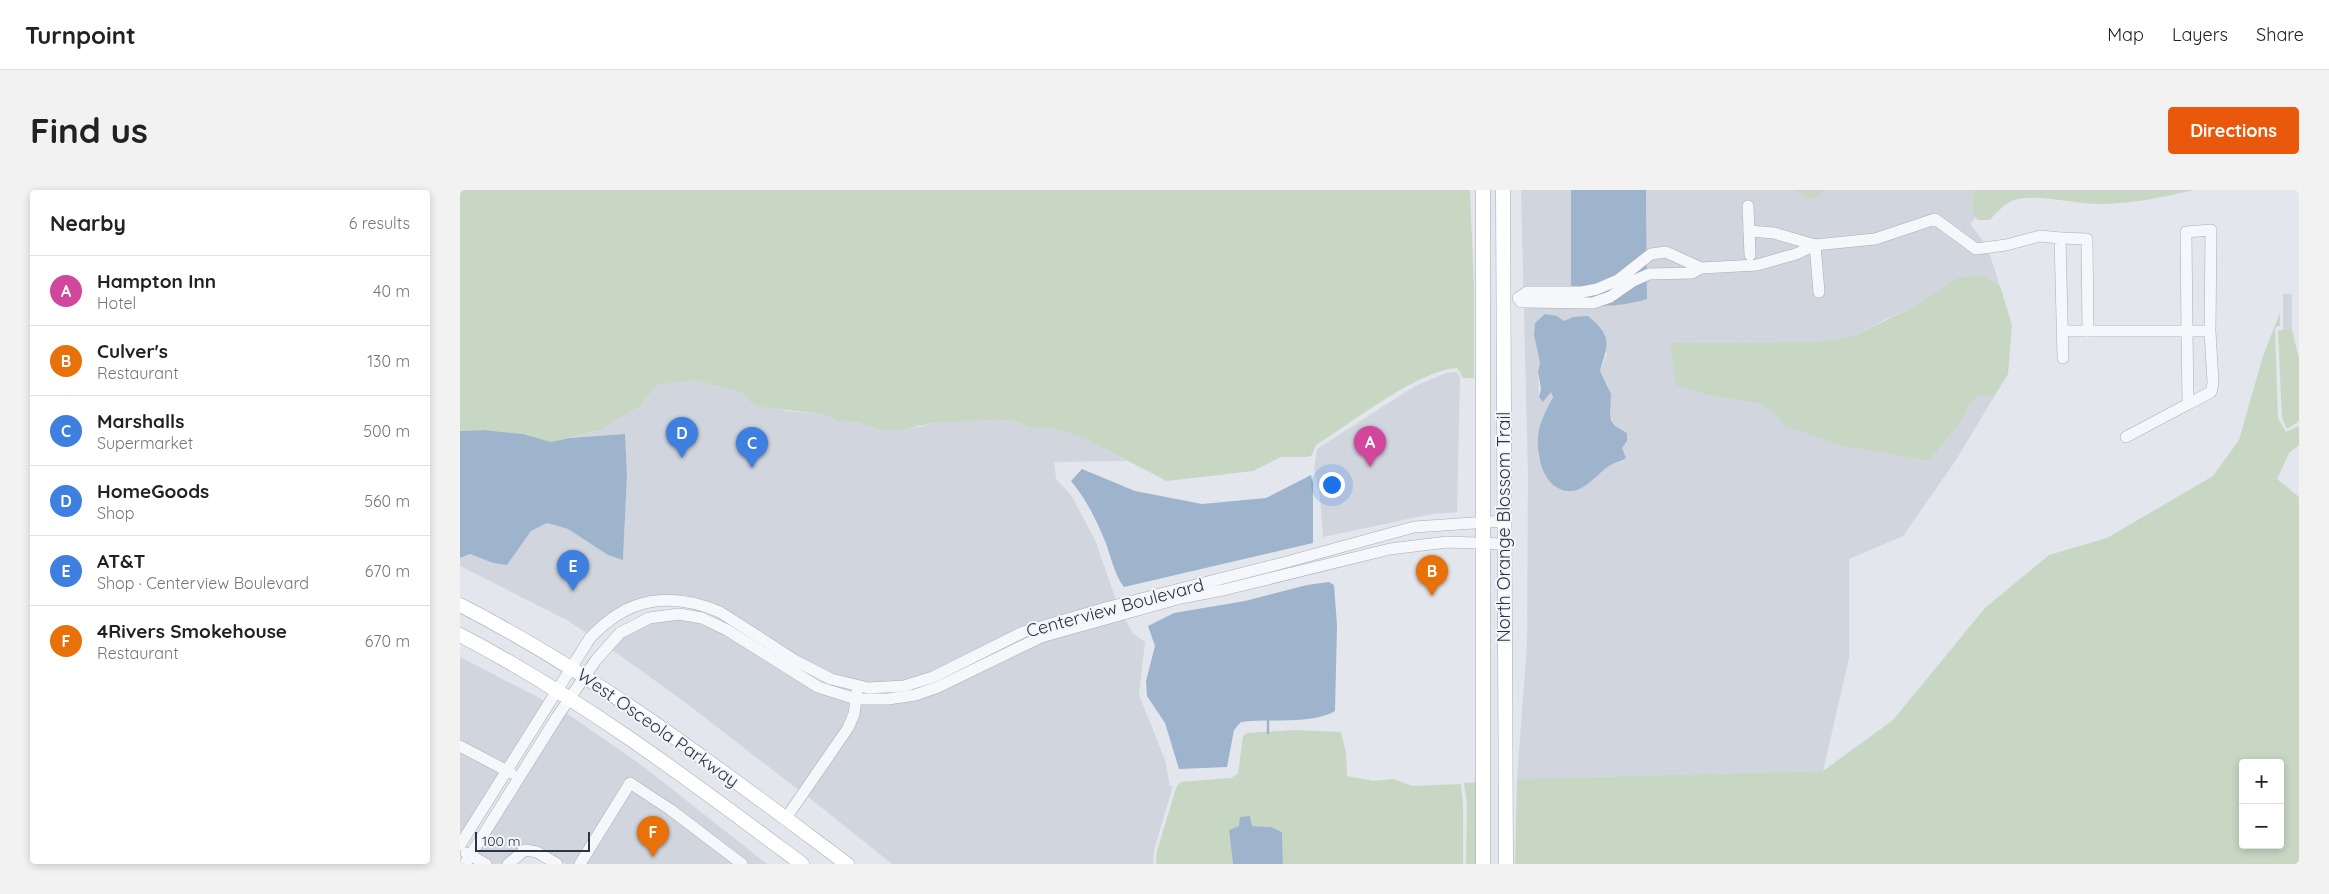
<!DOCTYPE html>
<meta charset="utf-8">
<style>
body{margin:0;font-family:Quicksand,sans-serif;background:#f2f2f2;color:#222}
.controls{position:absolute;right:15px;bottom:15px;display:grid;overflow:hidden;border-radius:5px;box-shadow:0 2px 8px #0003}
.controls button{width:45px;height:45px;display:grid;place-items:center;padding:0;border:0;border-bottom:1px solid #e0e0e0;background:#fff;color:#222;font:25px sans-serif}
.scale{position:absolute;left:15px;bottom:12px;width:115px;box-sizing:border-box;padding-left:5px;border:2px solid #2a3445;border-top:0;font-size:14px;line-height:18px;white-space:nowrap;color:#2a3445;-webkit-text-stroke:4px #f3f5f9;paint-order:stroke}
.you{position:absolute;left:871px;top:294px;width:18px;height:18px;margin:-12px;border:4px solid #fff;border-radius:50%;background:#1a73e8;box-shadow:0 0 0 8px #1a73e833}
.badge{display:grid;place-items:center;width:32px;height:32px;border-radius:50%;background:#ea580c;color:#fff;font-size:16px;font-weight:700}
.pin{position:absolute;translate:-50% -41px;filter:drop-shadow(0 1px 2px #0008)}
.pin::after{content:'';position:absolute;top:26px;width:18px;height:15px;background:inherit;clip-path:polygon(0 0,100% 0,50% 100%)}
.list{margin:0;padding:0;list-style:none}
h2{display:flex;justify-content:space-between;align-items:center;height:65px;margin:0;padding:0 20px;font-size:21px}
h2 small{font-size:16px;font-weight:400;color:#767676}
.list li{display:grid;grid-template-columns:32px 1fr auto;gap:15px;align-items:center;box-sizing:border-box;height:70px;padding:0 20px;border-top:1px solid #e0e0e0}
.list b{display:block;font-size:19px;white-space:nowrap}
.list p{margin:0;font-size:16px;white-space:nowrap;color:#767676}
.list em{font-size:16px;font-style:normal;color:#767676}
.map{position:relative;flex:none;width:1839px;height:674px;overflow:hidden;border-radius:5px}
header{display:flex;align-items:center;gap:30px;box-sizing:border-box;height:70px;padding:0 25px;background:#fff;border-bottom:1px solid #e0e0e0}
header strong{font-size:24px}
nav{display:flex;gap:28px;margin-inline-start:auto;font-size:18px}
.intro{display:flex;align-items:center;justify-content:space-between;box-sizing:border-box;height:120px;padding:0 30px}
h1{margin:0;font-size:35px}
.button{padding:12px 22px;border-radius:5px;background:#ea580c;color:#fff;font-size:18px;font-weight:700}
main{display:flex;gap:30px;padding:0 30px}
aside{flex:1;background:#fff;border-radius:5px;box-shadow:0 2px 8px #0003}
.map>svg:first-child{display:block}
.built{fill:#d1d5de;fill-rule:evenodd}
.green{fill:#c8d6c4;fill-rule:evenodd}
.water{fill:#9eb4cc}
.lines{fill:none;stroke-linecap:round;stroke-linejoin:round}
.stream{stroke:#9eb4cc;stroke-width:2.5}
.minor-casing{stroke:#a8adb7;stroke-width:12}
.major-casing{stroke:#a2abb8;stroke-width:15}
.minor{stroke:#f6f7fa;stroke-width:11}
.major{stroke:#fff;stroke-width:14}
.labels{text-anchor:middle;stroke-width:4;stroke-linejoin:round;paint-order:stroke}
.street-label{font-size:18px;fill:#2a3445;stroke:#f3f5f9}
</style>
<header>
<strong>Turnpoint</strong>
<nav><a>Map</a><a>Layers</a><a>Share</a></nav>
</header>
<div class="intro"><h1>Find us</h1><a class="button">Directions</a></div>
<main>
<aside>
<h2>Nearby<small>6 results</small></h2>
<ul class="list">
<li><span class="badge" style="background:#d1479c">A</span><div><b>Hampton Inn</b><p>Hotel</p></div><em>40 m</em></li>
<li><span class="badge" style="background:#e8710a">B</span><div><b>Culver's</b><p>Restaurant</p></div><em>130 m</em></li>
<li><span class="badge" style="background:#3f7fe0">C</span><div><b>Marshalls</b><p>Supermarket</p></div><em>500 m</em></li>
<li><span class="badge" style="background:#3f7fe0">D</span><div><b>HomeGoods</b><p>Shop</p></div><em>560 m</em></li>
<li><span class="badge" style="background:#3f7fe0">E</span><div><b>AT&amp;T</b><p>Shop · Centerview Boulevard</p></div><em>670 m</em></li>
<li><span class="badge" style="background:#e8710a">F</span><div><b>4Rivers Smokehouse</b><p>Restaurant</p></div><em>670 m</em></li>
</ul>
</aside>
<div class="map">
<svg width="1839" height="674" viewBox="0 0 1839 674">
<rect width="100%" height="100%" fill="#e3e6ec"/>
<!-- built -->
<g class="built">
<path d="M1061,0H1111V103L1187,109L1186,0H1334L1354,10L1365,0H1514L1512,22L1516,27L1510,34L1527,56L1540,96L1524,85L1422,131L1394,146L1357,152L1211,153L1255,207L1297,213L1313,221L1324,235L1382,256L1469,271L1500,233L1511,212L1519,205H1535L1496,270L1443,346L1389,369V468L1363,581L1057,589L1067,455L1068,285ZM1097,126L1104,131L1113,127L1147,164L1140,181L1142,187L1148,195L1150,226L1155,236L1167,243L1162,258L1164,271L1152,274L1114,301L1082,274L1078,267V245L1093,204L1091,202L1083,212L1079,207L1078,182L1080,173L1074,145Z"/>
<rect x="1823" y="104" width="9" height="36"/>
<polygon points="997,182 1000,187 997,322 972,324 863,347 860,307 854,279 857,259 955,196 986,183"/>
<polygon points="234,190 281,202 291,213 327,221 363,224 379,231 396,232 420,240 460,237 473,233 538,230 554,231 571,238 595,238 627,250 667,271 594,272 596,289 611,305 635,350 656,410 472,483 444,492 408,493 372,485 237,409 225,405 189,407 160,418 147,425 128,444 107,430 0,376 0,368 10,364 32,373 47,375 71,341 87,333 108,339 148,365 163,369 167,285 165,244 109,248 140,240 179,217 198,195"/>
<polygon points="219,428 241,432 265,444 356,501 392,512 385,535 340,601 226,513 151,459 163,447 190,433"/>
<polygon points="665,428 672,443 685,452 679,505 705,570 710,596 713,596 694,660 693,674 432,674 347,606 400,513 428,514 582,451"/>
<polygon points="0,467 85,511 45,574 0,552"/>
<polygon points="105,522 184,577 307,674 289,674 213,616 172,590 115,674 106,674 71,655 65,655 41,674 33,674 17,664"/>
<polygon points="0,561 41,582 0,648"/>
<polygon points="171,599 209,623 275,674 125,674"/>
</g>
<!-- green -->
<g class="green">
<path d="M0,0H1010L1014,100V188H1003L997,178C956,181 892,233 856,255L852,265L848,267H821L793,281L707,291L627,250L595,238H571L554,231L538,230L473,233L438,240H420L396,232L379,231L363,224L301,217L291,213L281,202L234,190L198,195L179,217L140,240L91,252L62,244L24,240L0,241Z"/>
<polygon points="1334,0 1365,0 1354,10"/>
<path d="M1514,0H1734C1703,7 1671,14 1639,14C1616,14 1573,3 1554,10C1544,14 1537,22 1530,30H1518L1512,22Z"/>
<polygon points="1524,85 1540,96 1552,135 1548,184 1535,205 1519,205 1511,212 1500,233 1469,271 1382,256 1323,235 1313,221 1297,213 1255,207 1216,195 1210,153 1357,152 1394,146 1453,117 1498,88"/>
<path d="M1820,123V136L1816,137L1815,140L1818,228L1826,242L1839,236V255L1829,263L1817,289L1839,307V674H1055L1057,589L1363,581L1433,530L1525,418L1589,365L1647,348L1753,286L1779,250L1803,166ZM1783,573H1820V655H1783Z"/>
<polygon points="1818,140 1832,140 1839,168 1839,231 1827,239 1822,228"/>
<polygon points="835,540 881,542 886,563 887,586 913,591 933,589 953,596 1001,594 1003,615 1003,674 823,674 822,642 811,637 792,636 790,626 779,636 769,640 773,674 696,674 697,661 716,598 720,592 771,588 778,584 783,546 787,543"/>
<polygon points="1019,592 1016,674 1006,674 1007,614 1004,593"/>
</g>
<!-- water -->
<g class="water">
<path d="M1111,0H1186L1187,109C1172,114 1139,119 1124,113C1120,111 1115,106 1111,103Z"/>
<path d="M1085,124L1097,126L1104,131L1113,127L1128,126C1153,147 1148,154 1140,181L1151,204L1150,225L1151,230L1155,236L1167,243V251L1162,258L1166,268C1161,272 1155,272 1149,276C1138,283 1125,301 1111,301C1085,302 1076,268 1078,246C1079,234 1087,218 1093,207L1091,202L1083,212L1079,207L1081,199L1078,182L1080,173L1074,145L1075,133Z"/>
<polygon points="24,240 63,244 91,252 109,248 165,244 167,285 163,370 148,365 108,339 87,333 71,341 47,375 33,373 10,364 0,368 0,241"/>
<path d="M622,279L675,301L742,314L806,308L851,285L853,293V353L664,397C654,384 651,366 645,351C636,329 626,309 611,291Z"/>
<path d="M869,392L874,395L877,435L875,521C851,535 809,528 781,532L774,540L767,577L719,579L705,533L687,506L686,491L695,456L688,436L714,423L785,411L847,395Z"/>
<polygon points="790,626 792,636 811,637 822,642 823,674 773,674 769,640 779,636 780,627"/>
</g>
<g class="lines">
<!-- stream -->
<polyline class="stream" points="808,528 808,543"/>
<defs>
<g id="minor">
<polyline points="1288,16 1290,65"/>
<polyline points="1289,41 1314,43 1355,55 1359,102"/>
<polyline points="1600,48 1627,49 1628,141 1603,141"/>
<polyline points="1241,78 1206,62 1191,64 1158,90 1137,99 1122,102 1067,102 1058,108 1061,112 1133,113 1150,107 1173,91 1189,84 1232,83 1241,78 1297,75 1336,64 1355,55 1415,49 1475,29 1516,59 1546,55 1580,46 1600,48 1603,168"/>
<polyline points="1628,141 1727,141 1728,214 1666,247"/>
<polyline points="1728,214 1751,202 1753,193 1750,141 1727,141 1726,42 1751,40 1750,141"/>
<polyline points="0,556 51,583"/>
<polyline points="326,628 388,538 394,524 397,501"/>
<path d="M0,655L130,448C168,407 210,401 260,422L336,471L371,489L408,498L444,496L473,487L563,442L649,417L819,374L954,337L1044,331"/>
<polyline points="6,663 26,674"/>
<polyline points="5,674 97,527 136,470 160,443 189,428 219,424 242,428 267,440 358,497 396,509 428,509 455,505 478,497 581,447 721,408 763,400 930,359 987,352 1044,354"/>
<polyline points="48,674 65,660 77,662 97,674"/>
<polyline points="120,674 170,593 211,620 282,674"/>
</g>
<g id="major">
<polyline points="1023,0 1023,674"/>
<polyline points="1043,0 1046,674"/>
<path d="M0,415C139,486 262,581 387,674"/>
<path d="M0,445C123,509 232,592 342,674"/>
</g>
</defs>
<!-- minor casing -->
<use href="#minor" class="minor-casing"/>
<!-- major casing -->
<use href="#major" class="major-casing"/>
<!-- minor -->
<use href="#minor" class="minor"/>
<!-- major -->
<use href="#major" class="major"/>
</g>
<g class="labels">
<!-- street labels -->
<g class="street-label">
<text transform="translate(1044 337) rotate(-90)" y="6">North Orange Blossom Trail</text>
<text transform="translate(655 418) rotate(-15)" y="6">Centerview Boulevard</text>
<text transform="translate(198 538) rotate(35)" y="6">West Osceola Parkway</text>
</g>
</g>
</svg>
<div class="controls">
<button>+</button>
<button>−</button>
</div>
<div class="scale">100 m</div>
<div class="you"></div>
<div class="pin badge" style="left:910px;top:277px;background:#d1479c">A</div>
<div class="pin badge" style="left:972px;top:406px;background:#e8710a">B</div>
<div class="pin badge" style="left:292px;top:278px;background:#3f7fe0">C</div>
<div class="pin badge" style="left:222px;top:268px;background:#3f7fe0">D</div>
<div class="pin badge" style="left:113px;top:401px;background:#3f7fe0">E</div>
<div class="pin badge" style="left:193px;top:667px;background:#e8710a">F</div>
</div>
</main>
